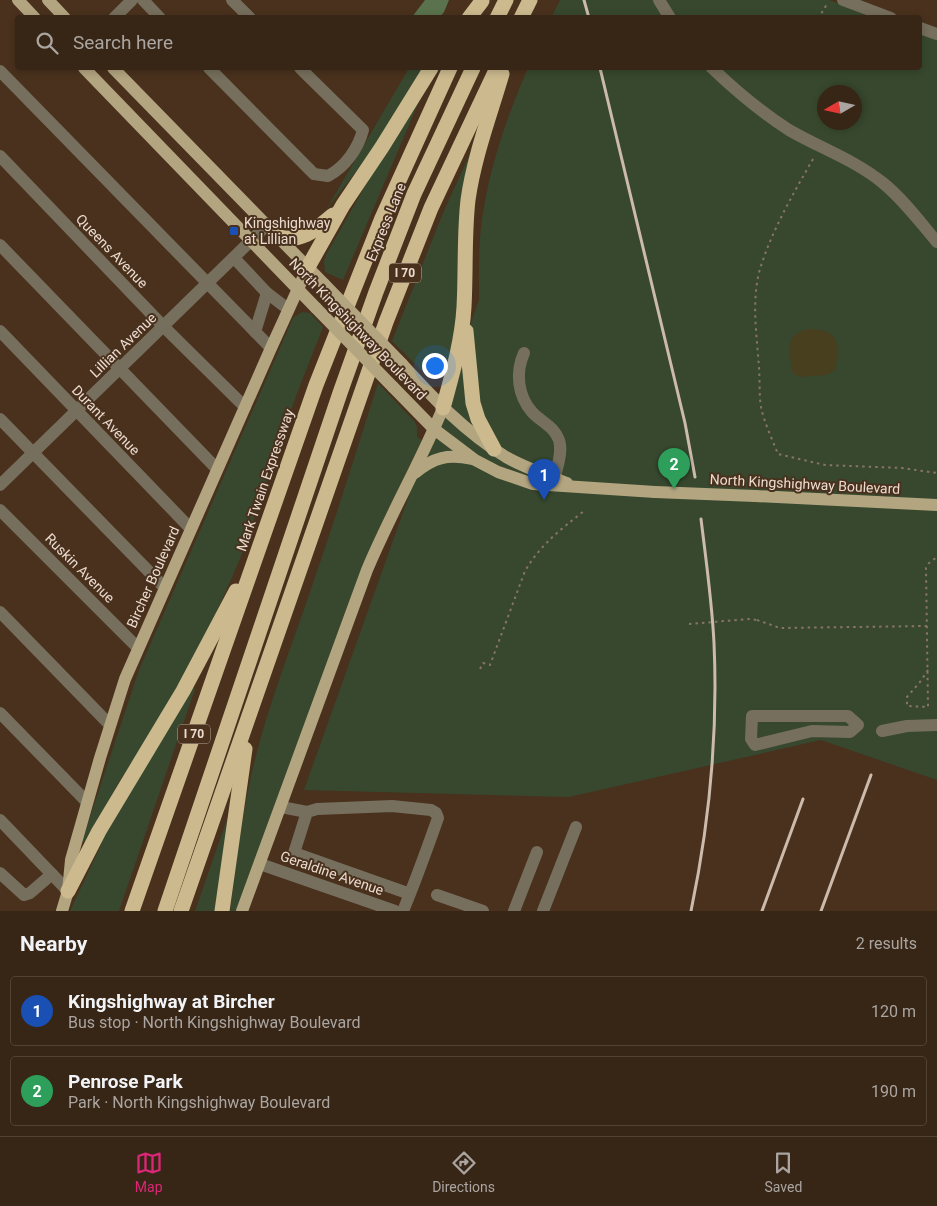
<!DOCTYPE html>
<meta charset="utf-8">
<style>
body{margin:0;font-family:Roboto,sans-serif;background:#3e2d1f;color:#f1f3f6}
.compass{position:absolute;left:817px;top:85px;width:45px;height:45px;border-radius:50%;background:#372516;box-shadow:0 2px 8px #0003;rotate:261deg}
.you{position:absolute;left:434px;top:365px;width:18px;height:18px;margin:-12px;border:4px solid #fff;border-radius:50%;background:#1a73e8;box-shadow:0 0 0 8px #1a73e833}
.badge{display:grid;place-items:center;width:32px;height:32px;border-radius:50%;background:#db2777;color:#fff;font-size:16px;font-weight:700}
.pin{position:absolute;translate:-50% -41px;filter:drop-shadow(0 1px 2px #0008)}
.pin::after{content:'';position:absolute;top:26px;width:18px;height:15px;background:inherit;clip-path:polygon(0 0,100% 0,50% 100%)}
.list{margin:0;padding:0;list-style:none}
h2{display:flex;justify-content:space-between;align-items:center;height:65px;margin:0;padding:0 20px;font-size:21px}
h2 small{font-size:16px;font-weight:400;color:#aaa5a1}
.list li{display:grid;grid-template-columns:32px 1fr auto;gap:15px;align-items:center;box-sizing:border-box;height:70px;margin:0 10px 10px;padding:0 10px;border:1px solid #514235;border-radius:5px}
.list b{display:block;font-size:19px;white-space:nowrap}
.list p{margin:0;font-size:16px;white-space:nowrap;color:#aaa5a1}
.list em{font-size:16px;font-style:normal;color:#aaa5a1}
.icon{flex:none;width:28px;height:28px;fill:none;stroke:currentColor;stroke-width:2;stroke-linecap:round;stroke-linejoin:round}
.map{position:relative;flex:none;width:937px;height:911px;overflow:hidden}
.search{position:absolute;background:#372516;box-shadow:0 2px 8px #0003;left:15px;right:15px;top:15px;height:55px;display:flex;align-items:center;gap:12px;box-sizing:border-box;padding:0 18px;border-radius:5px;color:#aaa5a1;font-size:19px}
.sheet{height:225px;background:#372516}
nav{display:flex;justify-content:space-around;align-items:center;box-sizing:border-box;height:70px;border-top:1px solid #514235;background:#372516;font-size:14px;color:#aaa5a1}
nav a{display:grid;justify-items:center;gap:2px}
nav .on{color:#db2777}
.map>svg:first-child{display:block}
.green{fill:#37482e;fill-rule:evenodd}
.forest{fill:#5a724d}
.sand{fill:#473f1e}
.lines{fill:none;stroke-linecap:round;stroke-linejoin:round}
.path{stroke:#897463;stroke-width:2;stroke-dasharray:2.5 4;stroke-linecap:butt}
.minor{stroke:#766f5d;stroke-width:12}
.major{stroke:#b4a581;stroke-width:12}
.highway{stroke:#ccba8e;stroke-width:15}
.rail{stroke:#ccbaac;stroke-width:3}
.path-bridge{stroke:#897463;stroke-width:2;stroke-dasharray:2.5 4;stroke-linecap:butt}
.major-bridge{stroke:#b4a581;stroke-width:12}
.transit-dot{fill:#1a4fb4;stroke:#49311d;stroke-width:2}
.labels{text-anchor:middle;stroke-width:4;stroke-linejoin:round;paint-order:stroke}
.shield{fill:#49311d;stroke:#bba99a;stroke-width:1}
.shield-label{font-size:12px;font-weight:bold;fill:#ecdcd0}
.street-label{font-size:14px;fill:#ecdcd0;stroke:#49311d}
.poi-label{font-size:14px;fill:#ecdcd0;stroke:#49311d;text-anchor:start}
</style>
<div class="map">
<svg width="937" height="911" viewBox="0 0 937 911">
<rect width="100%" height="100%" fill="#49311d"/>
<!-- green -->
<g class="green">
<polygon points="560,0 829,0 877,17 551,18"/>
<path d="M920,33L937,39V780L821,740L569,797L304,790L479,300C479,269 478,238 484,207C492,159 509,112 528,68H920ZM824,92H854V122H824Z"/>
<polygon points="409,68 426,68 374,149 326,210"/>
<polygon points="420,99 343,280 325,272 324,261 326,255 398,128"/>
<polygon points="473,147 457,326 446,372 437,377 436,372 423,372 392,341 443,213"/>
<polygon points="302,312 310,313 323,327 296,396 240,559 204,641 161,717 121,779 85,842 82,841 139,670 293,318"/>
<path d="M378,383L415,422L417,427V437L422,440L376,535L237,911H230C236,866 241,821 251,776C265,714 289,653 310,592C334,523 356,453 378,383Z"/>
<polygon points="193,687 195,689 119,911 70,911 102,843 99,840"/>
<polygon points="232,805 216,911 195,911"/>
</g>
<!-- forest -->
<polygon class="forest" points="425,0 449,0 444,12 440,17 412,17"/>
<!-- sand -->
<path class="sand" d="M809,329C839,329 841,345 835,370L827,375L798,377L792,372C790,352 783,333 809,329Z"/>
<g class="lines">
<!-- path -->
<g class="path">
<polyline points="817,18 821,14 827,4"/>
<path d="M813,159C793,194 772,230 760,269C751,301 757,336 759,368C760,381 759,395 761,407C764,422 772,439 778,454L825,465L902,468L937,473"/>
<polyline points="757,620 780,628 927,626"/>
<path d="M480,669L483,663L490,665L525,571C541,544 560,530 584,511"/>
<polyline points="928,670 920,682 907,697 907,706 928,707 926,568 929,563 937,557"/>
</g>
<!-- minor -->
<g class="minor">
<polyline points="143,0 160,18"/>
<polyline points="232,0 250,18"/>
<polyline points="659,0 670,18"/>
<polyline points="843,0 891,18"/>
<polyline points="114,18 132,0"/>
<polyline points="920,28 937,34"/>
<path d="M209,68L314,174L328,176C345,167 358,149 363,130L300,68"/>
<path d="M712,68C736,91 761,112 789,130C820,148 855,160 883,183C903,199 920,222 937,242"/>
<polyline points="0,71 271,348"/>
<polyline points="0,156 163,326 245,407"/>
<polyline points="0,245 217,469"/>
<polyline points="234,258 267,293 288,309"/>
<polyline points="0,331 191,529"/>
<polyline points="255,332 267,293"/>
<path d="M524,353C515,373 518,396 532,412C541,422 554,426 559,440C563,452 557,466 555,478"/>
<polyline points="0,419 165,588"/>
<polyline points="0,485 267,225"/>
<polyline points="0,510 138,648"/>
<polyline points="0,612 110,725"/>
<polyline points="0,713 87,802"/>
<polygon points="752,716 848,716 858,725 850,732 812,731 755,745 751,739"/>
<polyline points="882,731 907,726 937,725"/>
<polyline points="281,807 307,812"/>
<polyline points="0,820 68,891"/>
<polyline points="260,864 395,911"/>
<polyline points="0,873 24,895 30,893 52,874"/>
<polyline points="437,895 483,911"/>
<path d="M403,911C416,880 427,849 438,818L436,813L431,810L392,806L317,809L307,812L294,853L410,894"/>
<polyline points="514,911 537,852"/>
<polyline points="543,911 576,827"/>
</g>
<!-- major -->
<g class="major">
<polyline points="18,0 35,18"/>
<polyline points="48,0 65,18"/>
<polyline points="84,68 316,308"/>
<polyline points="113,68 324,284"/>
<path d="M402,364C434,399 465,432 506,457C525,468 547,475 567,483"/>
<polyline points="393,387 434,429 475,460 498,472 533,484 655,492"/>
<path d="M415,473C434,457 448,454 472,459"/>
<polyline points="755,496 937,505"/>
<polyline points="62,911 68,891 71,860 100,758 125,679 271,348 308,267"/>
<path d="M242,911L367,570C390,515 420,463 443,408"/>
</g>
<!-- highway -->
<g class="highway">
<polyline points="469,18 482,1"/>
<polyline points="497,18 506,0"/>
<polyline points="521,18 530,0"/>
<path d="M279,237C303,243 316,229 333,215"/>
<polyline points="308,267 343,205 382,147 431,68"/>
<polyline points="466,331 473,403 478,419 494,449"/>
<path d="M443,408C452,375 462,342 464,307C466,271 464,235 468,200C474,157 490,115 502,74"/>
<polyline points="68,891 99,831 183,691 236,591"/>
<polyline points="132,911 316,385 382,218 450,68"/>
<polyline points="165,911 340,393 376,292 414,194 473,68"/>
<polyline points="181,911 386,322 431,208 497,68"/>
<polyline points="222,911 245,749"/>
</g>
<!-- rail -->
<g class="rail">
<polyline points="584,0 589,18"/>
<polyline points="600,68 685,423 695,477"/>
<path d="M691,911C709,825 718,731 714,643C712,602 706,560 701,519"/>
<polyline points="762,911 803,799"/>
<polyline points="821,911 871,775"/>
</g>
<!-- path-bridge -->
<polyline class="path-bridge" points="689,624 749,619 757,620"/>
<!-- major-bridge -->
<g class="major-bridge">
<polyline points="324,284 402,364"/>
<polyline points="316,308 393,387"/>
<polyline points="655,492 755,496"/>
</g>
</g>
<!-- markers -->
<rect class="transit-dot" x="229" y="226" width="10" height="10" rx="2.5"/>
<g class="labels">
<!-- shield labels -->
<g class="shield">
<rect x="389" y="263.5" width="32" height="19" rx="4"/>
<rect x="178" y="724.5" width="32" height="19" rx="4"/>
</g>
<g class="shield-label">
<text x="405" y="277">I 70</text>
<text x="194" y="738">I 70</text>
</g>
<!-- street labels -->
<g class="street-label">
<text transform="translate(386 222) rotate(-68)" y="5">Express Lane</text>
<text transform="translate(112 251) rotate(46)" y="5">Queens Avenue</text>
<text transform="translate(358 329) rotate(46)" y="5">North Kingshighway Boulevard</text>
<text transform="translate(123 345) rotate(-44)" y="5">Lillian Avenue</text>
<text transform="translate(106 420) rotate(46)" y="5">Durant Avenue</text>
<text transform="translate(265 480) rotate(-71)" y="5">Mark Twain Expressway</text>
<text transform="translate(805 484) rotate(3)" y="5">North Kingshighway Boulevard</text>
<text transform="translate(80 568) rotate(45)" y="5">Ruskin Avenue</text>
<text transform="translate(153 577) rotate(-66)" y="5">Bircher Boulevard</text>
<text transform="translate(332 873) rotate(19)" y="5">Geraldine Avenue</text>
</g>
<!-- poi labels -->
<g class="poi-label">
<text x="244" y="228">Kingshighway<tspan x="244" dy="16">at Lillian</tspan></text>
</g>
</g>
</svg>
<svg class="compass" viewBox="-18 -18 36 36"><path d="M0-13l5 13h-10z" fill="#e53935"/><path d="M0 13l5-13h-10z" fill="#aaa5a1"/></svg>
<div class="you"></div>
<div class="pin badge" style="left:544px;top:500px;background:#1a4fb4">1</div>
<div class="pin badge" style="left:674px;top:489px;background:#2e9e5b">2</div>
<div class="search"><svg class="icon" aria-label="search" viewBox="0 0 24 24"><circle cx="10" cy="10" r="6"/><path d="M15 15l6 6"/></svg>Search here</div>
</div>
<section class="sheet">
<h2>Nearby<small>2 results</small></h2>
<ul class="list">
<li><span class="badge" style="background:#1a4fb4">1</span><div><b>Kingshighway at Bircher</b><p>Bus stop · North Kingshighway Boulevard</p></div><em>120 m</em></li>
<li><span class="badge" style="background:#2e9e5b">2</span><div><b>Penrose Park</b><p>Park · North Kingshighway Boulevard</p></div><em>190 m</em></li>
</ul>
</section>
<nav>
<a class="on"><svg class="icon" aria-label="map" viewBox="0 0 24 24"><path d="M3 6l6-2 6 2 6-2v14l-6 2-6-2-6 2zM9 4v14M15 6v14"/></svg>Map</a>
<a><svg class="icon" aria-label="directions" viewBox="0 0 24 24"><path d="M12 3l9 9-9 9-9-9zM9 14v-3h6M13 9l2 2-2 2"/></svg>Directions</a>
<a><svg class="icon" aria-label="saved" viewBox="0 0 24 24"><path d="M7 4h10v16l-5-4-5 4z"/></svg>Saved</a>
</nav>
